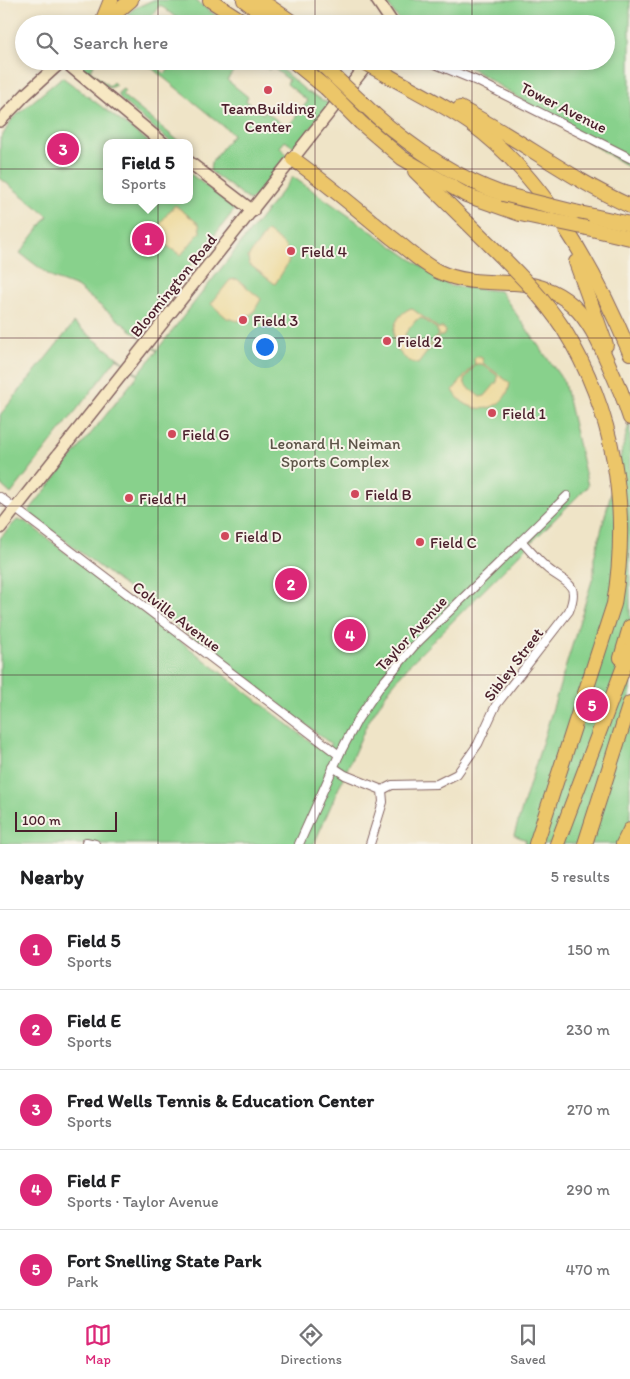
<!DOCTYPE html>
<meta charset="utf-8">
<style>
body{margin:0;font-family:Itim,sans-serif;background:#f6f6f6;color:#202124}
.scale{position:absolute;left:15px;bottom:12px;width:102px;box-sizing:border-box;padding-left:5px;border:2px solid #4a1f2b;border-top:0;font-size:14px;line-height:18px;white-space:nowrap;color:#4a1f2b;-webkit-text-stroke:4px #f7f3e8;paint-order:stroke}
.you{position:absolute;left:264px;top:346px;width:18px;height:18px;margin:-12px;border:4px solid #fff;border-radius:50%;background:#1a73e8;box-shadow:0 0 0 8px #1a73e833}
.badge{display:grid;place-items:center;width:32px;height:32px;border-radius:50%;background:#db2777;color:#fff;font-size:16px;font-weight:700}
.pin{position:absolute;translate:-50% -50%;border:2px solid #fff;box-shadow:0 1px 5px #0006}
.popup{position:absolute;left:103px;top:139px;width:90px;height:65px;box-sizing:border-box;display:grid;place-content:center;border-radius:10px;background:#fff;filter:drop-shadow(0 1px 4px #0005);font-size:16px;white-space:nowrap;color:#757577}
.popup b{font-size:19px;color:#202124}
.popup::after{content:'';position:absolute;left:50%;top:100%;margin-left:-10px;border:10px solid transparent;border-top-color:#fff}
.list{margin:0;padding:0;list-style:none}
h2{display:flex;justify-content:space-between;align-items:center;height:65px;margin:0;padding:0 20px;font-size:21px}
h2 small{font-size:16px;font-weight:400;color:#757577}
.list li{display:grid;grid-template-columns:32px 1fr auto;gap:15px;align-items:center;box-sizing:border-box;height:80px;padding:0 20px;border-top:1px solid #e0e0e0}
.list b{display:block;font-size:19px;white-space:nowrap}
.list p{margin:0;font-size:16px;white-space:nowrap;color:#757577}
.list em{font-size:16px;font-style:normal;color:#757577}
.icon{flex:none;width:28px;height:28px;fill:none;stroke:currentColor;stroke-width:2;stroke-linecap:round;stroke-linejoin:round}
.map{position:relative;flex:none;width:630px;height:844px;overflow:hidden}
.search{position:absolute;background:#fff;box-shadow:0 2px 8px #0003;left:15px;right:15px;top:15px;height:55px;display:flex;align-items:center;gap:12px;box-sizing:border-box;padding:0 18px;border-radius:28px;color:#757577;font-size:19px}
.sheet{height:465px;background:#fff}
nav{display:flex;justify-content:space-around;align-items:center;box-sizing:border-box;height:70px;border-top:1px solid #e0e0e0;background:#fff;font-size:14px;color:#757577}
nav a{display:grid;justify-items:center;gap:2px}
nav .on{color:#db2777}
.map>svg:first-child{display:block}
.green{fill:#88d18c;stroke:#69785c}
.sand{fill:#eeda9e;stroke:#9c7c64;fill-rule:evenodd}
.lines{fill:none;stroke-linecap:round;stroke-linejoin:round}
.street-casing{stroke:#846462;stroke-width:10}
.secondary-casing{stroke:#846462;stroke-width:14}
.highway-casing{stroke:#846462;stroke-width:16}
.street{stroke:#fff;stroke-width:8}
.secondary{stroke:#f7e8c3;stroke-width:11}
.highway{stroke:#ecc669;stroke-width:14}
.highway-bridge-casing{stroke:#846462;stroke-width:16;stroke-linecap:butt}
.highway-bridge{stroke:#ecc669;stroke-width:14}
.grid{fill:none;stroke:#4a1f2b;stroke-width:1;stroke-opacity:0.55}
.poi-dot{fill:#d1495b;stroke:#f7f3e8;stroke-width:2}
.labels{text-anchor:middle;stroke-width:4;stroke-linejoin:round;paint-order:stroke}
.street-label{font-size:16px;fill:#4a1f2b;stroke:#f7f3e8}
.poi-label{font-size:16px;fill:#4a1f2b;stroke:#f7f3e8;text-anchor:start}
.park-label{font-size:16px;fill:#5d5448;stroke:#f7f3e8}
</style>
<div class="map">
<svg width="630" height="844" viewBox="0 0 630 844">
<rect width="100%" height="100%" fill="#f7f3e8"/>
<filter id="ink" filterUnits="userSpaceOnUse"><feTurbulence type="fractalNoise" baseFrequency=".02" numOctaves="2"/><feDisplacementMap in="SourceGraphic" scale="10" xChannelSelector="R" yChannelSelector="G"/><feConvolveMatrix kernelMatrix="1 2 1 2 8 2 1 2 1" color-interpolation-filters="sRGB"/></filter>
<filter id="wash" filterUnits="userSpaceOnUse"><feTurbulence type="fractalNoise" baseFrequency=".0096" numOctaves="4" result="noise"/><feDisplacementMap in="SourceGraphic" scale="20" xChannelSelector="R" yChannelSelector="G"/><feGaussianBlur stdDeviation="1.12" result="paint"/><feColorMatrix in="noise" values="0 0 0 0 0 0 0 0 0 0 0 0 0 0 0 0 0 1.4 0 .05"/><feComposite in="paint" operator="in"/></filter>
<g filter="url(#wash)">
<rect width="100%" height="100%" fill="#efe4c7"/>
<!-- green -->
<g class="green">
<polygon points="153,0 195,0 227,24 184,24 160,5 145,24 118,24 133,9"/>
<polygon points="385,0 630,0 630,168 460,61 606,61 606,24 402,24"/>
<path d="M77,61H91L94,65L90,71L109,86L113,82L116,85L109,88C99,85 80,72 77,61Z"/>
<polygon points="143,61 149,61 165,74 176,61 198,61 203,65 206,61 241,61 227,80 248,97 246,101 263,114 265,111 287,128 308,101 287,84 289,80 272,67 269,70 258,61 272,61 306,91 330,104 295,148 285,141 280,147 287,155 254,198 249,200 210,171 211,163 233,134"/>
<polygon points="62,77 150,143 107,143 107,200 189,200 189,173 236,208 136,334 157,350 293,177 450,286 500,291 564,382 588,486 410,664 390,688 367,724 314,844 0,844 0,538 17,520 26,522 325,753 331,744 28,512 138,375 117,358 11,494 0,484 0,415 74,323 138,374 157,351 77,287 53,278 20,253 48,216 0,178 0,140 12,119"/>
<polygon points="123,89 125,91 122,95 181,143 172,143 121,100 118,93"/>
<polygon points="630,420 630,844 525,844 526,840 514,835 594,574 594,558"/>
</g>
<!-- sand -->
<g class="sand">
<path d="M175,205L199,224L200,232L181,255C151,237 152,231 175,205Z"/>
<path d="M267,231C297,254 294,254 275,284L249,264L248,257Z"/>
<polygon points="237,279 261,299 253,313 238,321 227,318 211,304 230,280"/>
<path d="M411,308L438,328H444L445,332L443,336H439L418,364C390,358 384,320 411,308ZM422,318L437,329L438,335L426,350L419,349L406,339L405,334L416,320Z"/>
<path d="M477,356L482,358L483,363L510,383C506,414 466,417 453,390L475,364L474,359ZM476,364H482L498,376L497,382L485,396L480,397L466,386L464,380Z"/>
</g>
</g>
<g filter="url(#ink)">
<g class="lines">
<defs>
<g id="street">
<polyline points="428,61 477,81 630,158"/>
<polyline points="0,497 339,755"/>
<polyline points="333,767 345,775 382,790 383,802 370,844"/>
<path d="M382,790L392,785L437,784L457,774L478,744L496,705L569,611C580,583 567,584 548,569C538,561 530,550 521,541"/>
<polyline points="86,842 95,844"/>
<polyline points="299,844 339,755 358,719 381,685 414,646 567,496"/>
</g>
<g id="secondary">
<polyline points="377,0 393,24"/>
<polyline points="64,61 163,143"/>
<polyline points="0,121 26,94 62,61"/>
<polyline points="189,162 253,211"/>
<polyline points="0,528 370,61"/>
</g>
<g id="highway">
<polyline points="210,0 247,24"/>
<polyline points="244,0 275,24"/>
<polyline points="260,0 295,24"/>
<polyline points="102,22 111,0"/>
<polyline points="103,24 131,0"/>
<polyline points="293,61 326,88"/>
<polyline points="318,61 335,77"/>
<path d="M387,75C415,91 444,105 470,123C543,175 596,271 630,353"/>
<path d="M460,108C518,138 570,179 630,206"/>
<path d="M374,114C412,148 454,177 503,194"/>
<polyline points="361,123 402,158 466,195 520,214"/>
<path d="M293,159C327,183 359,211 391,237C406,248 420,262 437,271C462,283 487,282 514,283C586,286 597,342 623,397"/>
<polyline points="415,171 489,244"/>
<polyline points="575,212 630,224"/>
<polyline points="587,228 630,238"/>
<polyline points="576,262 606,345"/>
<polyline points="620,389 630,418"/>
<polyline points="621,658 630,627"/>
<path d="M536,844L614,604C630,507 615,412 563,328"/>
<polyline points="557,844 630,650"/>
<polyline points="585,844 630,703"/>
<polyline points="623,844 630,830"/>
</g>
</defs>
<!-- street casing -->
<use href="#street" class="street-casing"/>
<!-- secondary casing -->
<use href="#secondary" class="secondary-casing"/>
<!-- highway casing -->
<use href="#highway" class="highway-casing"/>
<!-- street -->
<use href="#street" class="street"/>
<!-- secondary -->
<use href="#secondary" class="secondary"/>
<!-- highway -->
<use href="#highway" class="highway"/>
<defs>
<g id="highway-bridge">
<polyline points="361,61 387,75"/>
<polyline points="335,77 374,114"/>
<polyline points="326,88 361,123"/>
<polyline points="503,194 575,212"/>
<polyline points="520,214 587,228"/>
<path d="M489,244C516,271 542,296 563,328"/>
</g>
</defs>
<!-- highway-bridge casing -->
<use href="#highway-bridge" class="highway-bridge-casing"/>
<!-- highway-bridge -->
<use href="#highway-bridge" class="highway-bridge"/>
</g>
</g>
<!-- grid -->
<path class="grid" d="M158,0V24M315,0V24M472,0V24M158,61V844M315,61V844M472,61V844M0,169H630M0,338H630M0,506H630M0,675H630"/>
<!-- markers -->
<g class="poi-dot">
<circle cx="268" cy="90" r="5"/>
<circle cx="291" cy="251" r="5"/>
<circle cx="243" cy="320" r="5"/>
<circle cx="387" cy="341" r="5"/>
<circle cx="492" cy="413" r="5"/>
<circle cx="172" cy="434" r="5"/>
<circle cx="355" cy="494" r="5"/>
<circle cx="129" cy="498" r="5"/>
<circle cx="225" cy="536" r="5"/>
<circle cx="420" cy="542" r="5"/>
</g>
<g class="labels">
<!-- street labels -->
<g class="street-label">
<text transform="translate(564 107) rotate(27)" y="6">Tower Avenue</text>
<text transform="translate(173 285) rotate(-51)" y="6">Bloomington Road</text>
<text transform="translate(177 616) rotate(37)" y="6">Colville Avenue</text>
<text transform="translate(411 633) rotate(-47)" y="6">Taylor Avenue</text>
<text transform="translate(513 664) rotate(-53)" y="6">Sibley Street</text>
</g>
<!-- poi labels -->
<g class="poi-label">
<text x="268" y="114" text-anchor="middle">TeamBuilding<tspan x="268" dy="18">Center</tspan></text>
<text x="301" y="257">Field 4</text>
<text x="253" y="326">Field 3</text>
<text x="397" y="347">Field 2</text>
<text x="502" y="419">Field 1</text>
<text x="182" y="440">Field G</text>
<text x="365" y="500">Field B</text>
<text x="139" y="504">Field H</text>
<text x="235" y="542">Field D</text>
<text x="430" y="548">Field C</text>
</g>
<!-- park labels -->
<g class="park-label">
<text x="335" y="449">Leonard H. Neiman<tspan x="335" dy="18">Sports Complex</tspan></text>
</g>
</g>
</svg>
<div class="scale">100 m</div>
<div class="you"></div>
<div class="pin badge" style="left:148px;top:239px">1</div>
<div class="popup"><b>Field 5</b>Sports</div>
<div class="pin badge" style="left:291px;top:584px">2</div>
<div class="pin badge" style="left:63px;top:149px">3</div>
<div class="pin badge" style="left:350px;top:635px">4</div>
<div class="pin badge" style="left:592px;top:705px">5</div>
<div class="search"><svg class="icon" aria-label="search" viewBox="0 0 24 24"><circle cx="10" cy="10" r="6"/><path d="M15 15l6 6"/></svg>Search here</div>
</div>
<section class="sheet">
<h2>Nearby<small>5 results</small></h2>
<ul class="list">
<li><span class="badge">1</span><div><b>Field 5</b><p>Sports</p></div><em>150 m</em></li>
<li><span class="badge">2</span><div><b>Field E</b><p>Sports</p></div><em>230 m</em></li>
<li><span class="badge">3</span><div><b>Fred Wells Tennis &amp; Education Center</b><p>Sports</p></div><em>270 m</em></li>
<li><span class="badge">4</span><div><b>Field F</b><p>Sports · Taylor Avenue</p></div><em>290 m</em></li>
<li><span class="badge">5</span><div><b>Fort Snelling State Park</b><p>Park</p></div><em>470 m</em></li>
</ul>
</section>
<nav>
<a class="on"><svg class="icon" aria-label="map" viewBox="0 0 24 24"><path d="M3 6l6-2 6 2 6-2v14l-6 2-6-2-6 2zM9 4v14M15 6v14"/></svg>Map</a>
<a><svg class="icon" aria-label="directions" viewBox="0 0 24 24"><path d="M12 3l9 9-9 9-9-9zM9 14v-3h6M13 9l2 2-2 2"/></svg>Directions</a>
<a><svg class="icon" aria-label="saved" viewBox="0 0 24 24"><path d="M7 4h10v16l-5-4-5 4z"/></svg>Saved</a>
</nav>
